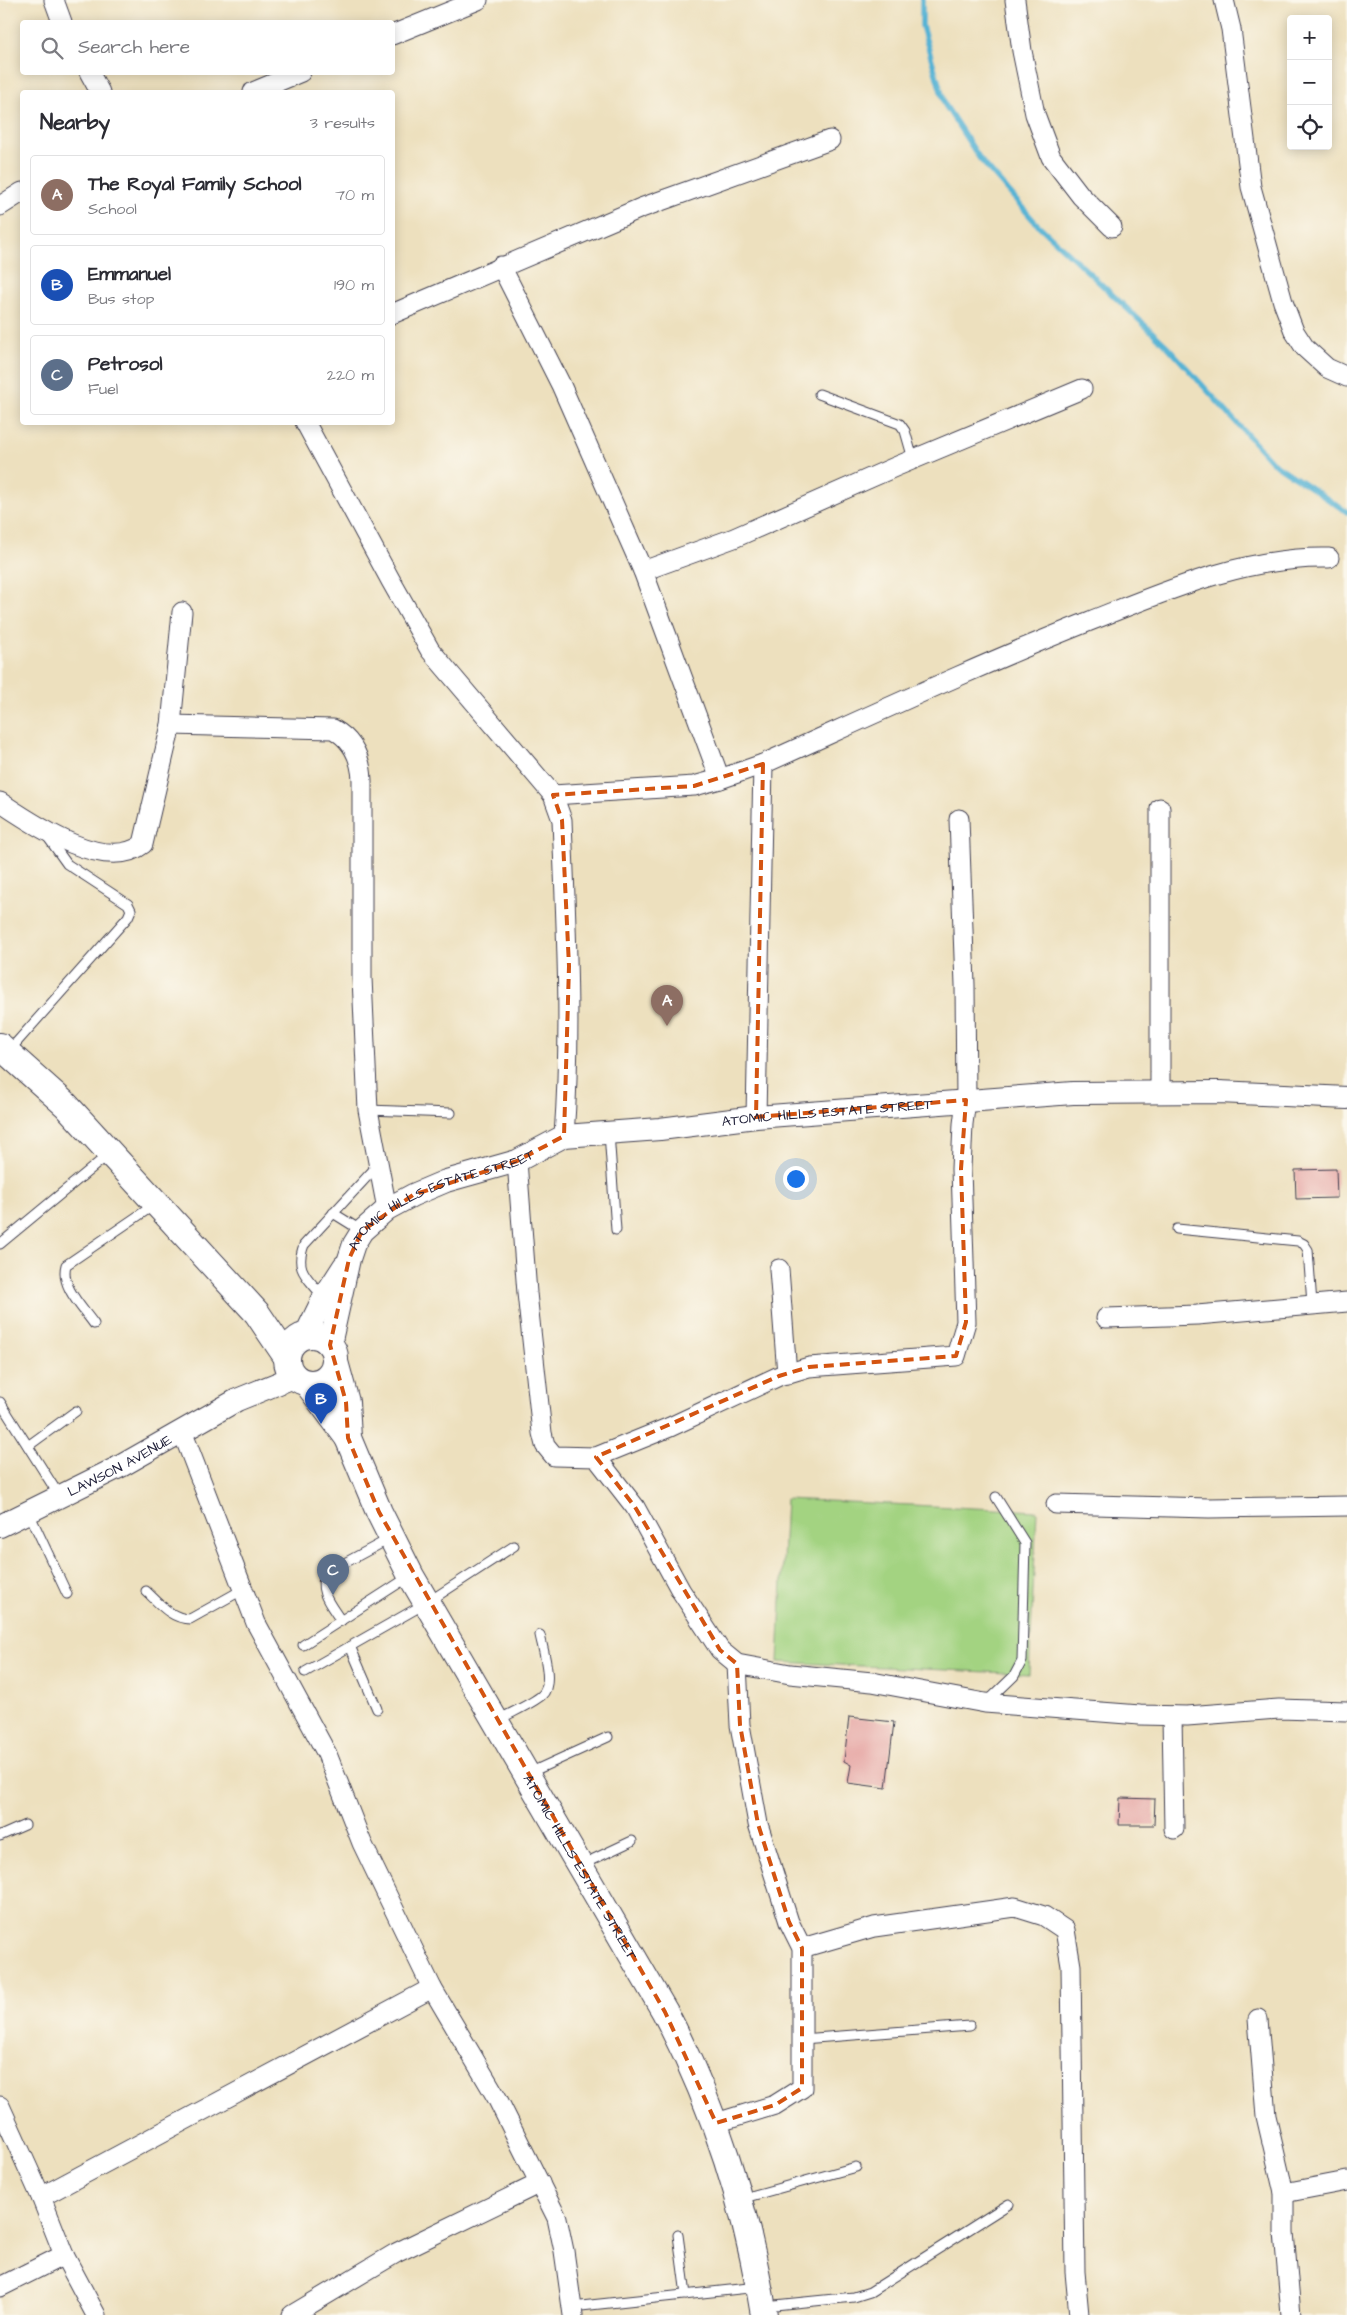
<!DOCTYPE html>
<meta charset="utf-8">
<style>
body{margin:0;font-family:"Architects Daughter",sans-serif;background:#f2f2f3;color:#2b2b33}
.controls{position:absolute;right:15px;top:15px;display:grid;overflow:hidden;border-radius:5px;box-shadow:0 2px 12px #0003}
.controls button{width:45px;height:45px;display:grid;place-items:center;padding:0;border:0;border-bottom:1px solid #e1e1e2;background:#fff;color:#2b2b33;font:25px sans-serif}
.you{position:absolute;left:795px;top:1178px;width:18px;height:18px;margin:-12px;border:4px solid #fff;border-radius:50%;background:#1a73e8;box-shadow:0 0 0 8px #1a73e833}
.badge{display:grid;place-items:center;width:32px;height:32px;border-radius:50%;background:#c8321e;color:#fff;font-size:16px;font-weight:700}
.pin{position:absolute;translate:-50% -41px;filter:drop-shadow(0 1px 2px #0008)}
.pin::after{content:'';position:absolute;top:26px;width:18px;height:15px;background:inherit;clip-path:polygon(0 0,100% 0,50% 100%)}
.list{margin:0;padding:0;list-style:none}
h2{display:flex;justify-content:space-between;align-items:center;height:65px;margin:0;padding:0 20px;font-size:21px}
h2 small{font-size:16px;font-weight:400;color:#7c7c81}
.list li{display:grid;grid-template-columns:32px 1fr auto;gap:15px;align-items:center;box-sizing:border-box;height:80px;margin:0 10px 10px;padding:0 10px;border:1px solid #e1e1e2;border-radius:5px}
.list b{display:block;font-size:19px;white-space:nowrap}
.list p{margin:0;font-size:16px;white-space:nowrap;color:#7c7c81}
.list em{font-size:16px;font-style:normal;color:#7c7c81}
.icon{flex:none;width:28px;height:28px;fill:none;stroke:currentColor;stroke-width:2;stroke-linecap:round;stroke-linejoin:round}
.map{position:relative;flex:none;width:1347px;height:2315px;overflow:hidden}
.search{position:absolute;background:#fff;box-shadow:0 2px 12px #0003;left:20px;top:20px;width:375px;height:55px;display:flex;align-items:center;gap:12px;box-sizing:border-box;padding:0 18px;border-radius:5px;color:#7c7c81;font-size:19px}
.panel{position:absolute;background:#fff;box-shadow:0 2px 12px #0003;left:20px;top:90px;width:375px;height:335px;border-radius:5px}
.map>svg:first-child{display:block}
.green{fill:#a3d381;stroke:#627a5e}
.lines{fill:none;stroke-linecap:round;stroke-linejoin:round}
.stream{stroke:#56b3d4;stroke-width:5.5}
.building{fill:#e5a3a1}
.service-casing{stroke:#403e4f;stroke-width:11}
.minor-casing{stroke:#403e4f;stroke-width:21}
.tertiary-casing{stroke:#403e4f;stroke-width:24}
.secondary-casing{stroke:#403e4f;stroke-width:28}
.service{stroke:#fff;stroke-width:9}
.minor{stroke:#fff;stroke-width:19}
.tertiary{stroke:#fff;stroke-width:22}
.secondary{stroke:#fff;stroke-width:26}
.marked{fill:none;stroke:#d45411;stroke-width:4;stroke-dasharray:10 6;stroke-linejoin:round}
.labels{text-anchor:middle;stroke-width:5;stroke-linejoin:round;paint-order:stroke}
.street-label{font-size:14px;fill:#22223b;stroke:#fbf7ec}
</style>
<div class="map">
<svg width="1347" height="2315" viewBox="0 0 1347 2315">
<rect width="100%" height="100%" fill="#fbf7ec"/>
<filter id="ink" filterUnits="userSpaceOnUse"><feTurbulence type="fractalNoise" baseFrequency=".02" numOctaves="2"/><feDisplacementMap in="SourceGraphic" scale="10" xChannelSelector="R" yChannelSelector="G"/><feConvolveMatrix kernelMatrix="1 2 1 2 8 2 1 2 1" color-interpolation-filters="sRGB"/></filter>
<filter id="wash" filterUnits="userSpaceOnUse"><feTurbulence type="fractalNoise" baseFrequency=".0096" numOctaves="4" result="noise"/><feDisplacementMap in="SourceGraphic" scale="20" xChannelSelector="R" yChannelSelector="G"/><feGaussianBlur stdDeviation="1.12" result="paint"/><feColorMatrix in="noise" values="0 0 0 0 0 0 0 0 0 0 0 0 0 0 0 0 0 1.4 0 .05"/><feComposite in="paint" operator="in"/></filter>
<g filter="url(#wash)">
<rect width="100%" height="100%" fill="#ede0be"/>
<!-- green -->
<polygon class="green" points="786,1499 1037,1511 1029,1674 778,1662"/>
<g class="lines">
<!-- stream -->
<polyline class="stream" points="922,0 922,26 945,105 980,159 1036,223 1168,347 1272,462 1347,512"/>
</g>
<g id="blocks">
<!-- building -->
<g class="building">
<polygon points="1336,1169 1337,1198 1296,1199 1295,1170"/>
<polygon points="849,1717 894,1722 886,1788 848,1783 851,1765 844,1761"/>
<polygon points="1120,1798 1155,1799 1154,1825 1119,1825"/>
</g>
</g>
</g>
<g filter="url(#ink)">
<use href="#blocks" fill-opacity="0" stroke="#403e4f" stroke-width="1"/>
<g class="lines">
<defs>
<g id="service">
<polyline points="819,394 900,424 905,431 913,459"/>
<polyline points="8,1052 128,917 131,910 128,904 67,864 47,836"/>
<polyline points="368,1110 451,1113"/>
<polyline points="609,1133 616,1230"/>
<polyline points="333,1213 362,1231"/>
<polyline points="1177,1229 1298,1241 1304,1244 1308,1250 1312,1304"/>
<polyline points="0,1244 109,1154"/>
<path d="M323,1297C308,1277 294,1271 304,1245L377,1166"/>
<path d="M94,1324C82,1307 60,1286 66,1265L154,1205"/>
<polyline points="0,1402 60,1497"/>
<polyline points="28,1446 76,1411"/>
<polyline points="29,1513 67,1594"/>
<path d="M146,1591C159,1603 171,1619 190,1619L242,1590"/>
<path d="M341,1621C331,1605 317,1591 326,1573L391,1538"/>
<polyline points="303,1645 410,1576"/>
<polyline points="350,1646 377,1709"/>
<polyline points="305,1672 428,1602 514,1546"/>
<polyline points="986,1703 1014,1676 1022,1661 1025,1543 996,1497"/>
<path d="M498,1720C510,1713 532,1704 542,1695C554,1684 543,1650 540,1635"/>
<polyline points="529,1773 608,1737"/>
<polyline points="0,1836 25,1825"/>
<polyline points="581,1865 632,1841"/>
<polyline points="802,2039 970,2026"/>
<polyline points="740,2199 856,2167"/>
<polyline points="678,2235 686,2295"/>
<polyline points="765,2306 854,2297 870,2292 1009,2204"/>
<polyline points="572,2307 758,2287"/>
</g>
<g id="minor">
<polyline points="54,0 62,22"/>
<polyline points="1015,0 1022,51 1035,114 1051,157 1081,196 1112,227"/>
<polyline points="1224,0 1231,29 1251,187 1283,302 1294,331 1305,348 1327,368 1347,377"/>
<polyline points="392,35 478,0"/>
<polyline points="89,72 100,92"/>
<polyline points="253,92 301,72"/>
<polyline points="0,206 22,192"/>
<polyline points="501,266 561,385 643,571 720,779"/>
<polyline points="392,314 641,208 830,140"/>
<path d="M305,422L391,581L430,650L553,795L562,820C566,927 572,1029 564,1136"/>
<polyline points="643,571 734,538 895,467 1082,389"/>
<path d="M171,725L333,729C353,740 361,758 362,780V978L368,1110L387,1209"/>
<path d="M553,795L694,786L720,779L763,764C872,715 979,665 1090,621C1166,591 1245,556 1329,558"/>
<path d="M0,802C33,824 105,874 143,844L171,725L182,612"/>
<polyline points="1160,808 1160,1091"/>
<polyline points="756,1117 763,764"/>
<polyline points="517,1161 527,1293 542,1433 545,1445 554,1456 596,1457 635,1507 681,1591 720,1650 737,1664 790,1674 872,1682 985,1703 1140,1715 1187,1716 1279,1709 1347,1711"/>
<polyline points="779,1269 787,1374"/>
<polyline points="1106,1318 1197,1315 1347,1302"/>
<polyline points="182,1431 256,1623 327,1754 362,1843 432,1988 497,2098 557,2218 564,2251 573,2315"/>
<polyline points="596,1457 670,1427 779,1376 809,1367 956,1356 966,1322 961,1169 963,1124 966,1100 965,985 959,819"/>
<polyline points="1056,1504 1209,1508 1347,1506"/>
<polyline points="1172,1716 1174,1829"/>
<polyline points="802,1948 874,1927 1015,1907 1044,1916 1065,1930 1071,1966 1075,2272 1079,2315"/>
<polyline points="1258,2019 1266,2116 1284,2193 1284,2232 1291,2315"/>
<polyline points="0,2106 41,2197 64,2255 96,2315"/>
<polyline points="716,2123 775,2105 802,2088 802,1948 789,1922 758,1824 740,1725 737,1664"/>
<polyline points="1284,2193 1347,2181"/>
<polyline points="41,2197 432,1988"/>
<polyline points="0,2287 64,2255"/>
<polyline points="292,2315 396,2253 540,2183"/>
</g>
<g id="tertiary">
<polyline points="305,1336 324,1297 344,1266"/>
<path id="s1" d="M330,1345L349,1259L354,1244L362,1231L387,1209L413,1195L446,1181L517,1161L564,1136L660,1129L756,1117L1073,1093L1219,1092L1347,1098"/>
<path id="s2" d="M0,1526L121,1466L237,1400L296,1376"/>
</g>
<g id="secondary">
<polyline points="0,1046 66,1105 257,1313 286,1356"/>
<circle cx="311" cy="1359" r="24"/>
<path id="s3" d="M335,1362L346,1402L348,1438L379,1512L411,1576L665,2012C716,2110 746,2206 764,2315"/>
<polyline points="307,1383 348,1438"/>
</g>
</defs>
<!-- service casing -->
<use href="#service" class="service-casing"/>
<!-- minor casing -->
<use href="#minor" class="minor-casing"/>
<!-- tertiary casing -->
<use href="#tertiary" class="tertiary-casing"/>
<!-- secondary casing -->
<use href="#secondary" class="secondary-casing"/>
<!-- service -->
<use href="#service" class="service"/>
<!-- minor -->
<use href="#minor" class="minor"/>
<!-- tertiary -->
<use href="#tertiary" class="tertiary"/>
<!-- secondary -->
<use href="#secondary" class="secondary"/>
</g>
</g>
<!-- marked area -->
<path class="marked" d="M763,764L756,1117L966,1100L961,1169L966,1322L956,1356L809,1367L779,1376L596,1457L635,1507L720,1650L737,1664L740,1725L758,1824L789,1922L802,1948V2088L775,2105L716,2123L665,2012L379,1512L348,1438L346,1402L330,1345L349,1259L362,1231L413,1195L517,1161L564,1136L569,966L562,820L553,795L694,786Z"/>
<g class="labels">
<!-- street labels -->
<g class="street-label">
<text dy="5" stroke="none"><textPath href="#s1" startOffset="609">ATOMIC HILLS ESTATE STREET</textPath></text>
<text dy="5" stroke="none"><textPath href="#s1" startOffset="204">ATOMIC HILLS ESTATE STREET</textPath></text>
<text dy="5" stroke="none"><textPath href="#s2" startOffset="134">LAWSON AVENUE</textPath></text>
<text dy="5" stroke="none"><textPath href="#s3" startOffset="566">ATOMIC HILLS ESTATE STREET</textPath></text>
</g>
</g>
</svg>
<div class="controls">
<button>+</button>
<button>−</button>
<button><svg class="icon" aria-label="locate" viewBox="0 0 24 24"><circle cx="12" cy="12" r="6"/><path d="M12 2v4M12 18v4M2 12h4M18 12h4"/></svg></button>
</div>
<div class="you"></div>
<div class="pin badge" style="left:667px;top:1026px;background:#8d6e63">A</div>
<div class="pin badge" style="left:321px;top:1424px;background:#1a4fb4">B</div>
<div class="pin badge" style="left:333px;top:1595px;background:#5c6f8a">C</div>
<div class="search"><svg class="icon" aria-label="search" viewBox="0 0 24 24"><circle cx="10" cy="10" r="6"/><path d="M15 15l6 6"/></svg>Search here</div>
<section class="panel">
<h2>Nearby<small>3 results</small></h2>
<ul class="list">
<li><span class="badge" style="background:#8d6e63">A</span><div><b>The Royal Family School</b><p>School</p></div><em>70 m</em></li>
<li><span class="badge" style="background:#1a4fb4">B</span><div><b>Emmanuel</b><p>Bus stop</p></div><em>190 m</em></li>
<li><span class="badge" style="background:#5c6f8a">C</span><div><b>Petrosol</b><p>Fuel</p></div><em>220 m</em></li>
</ul>
</section>
</div>
